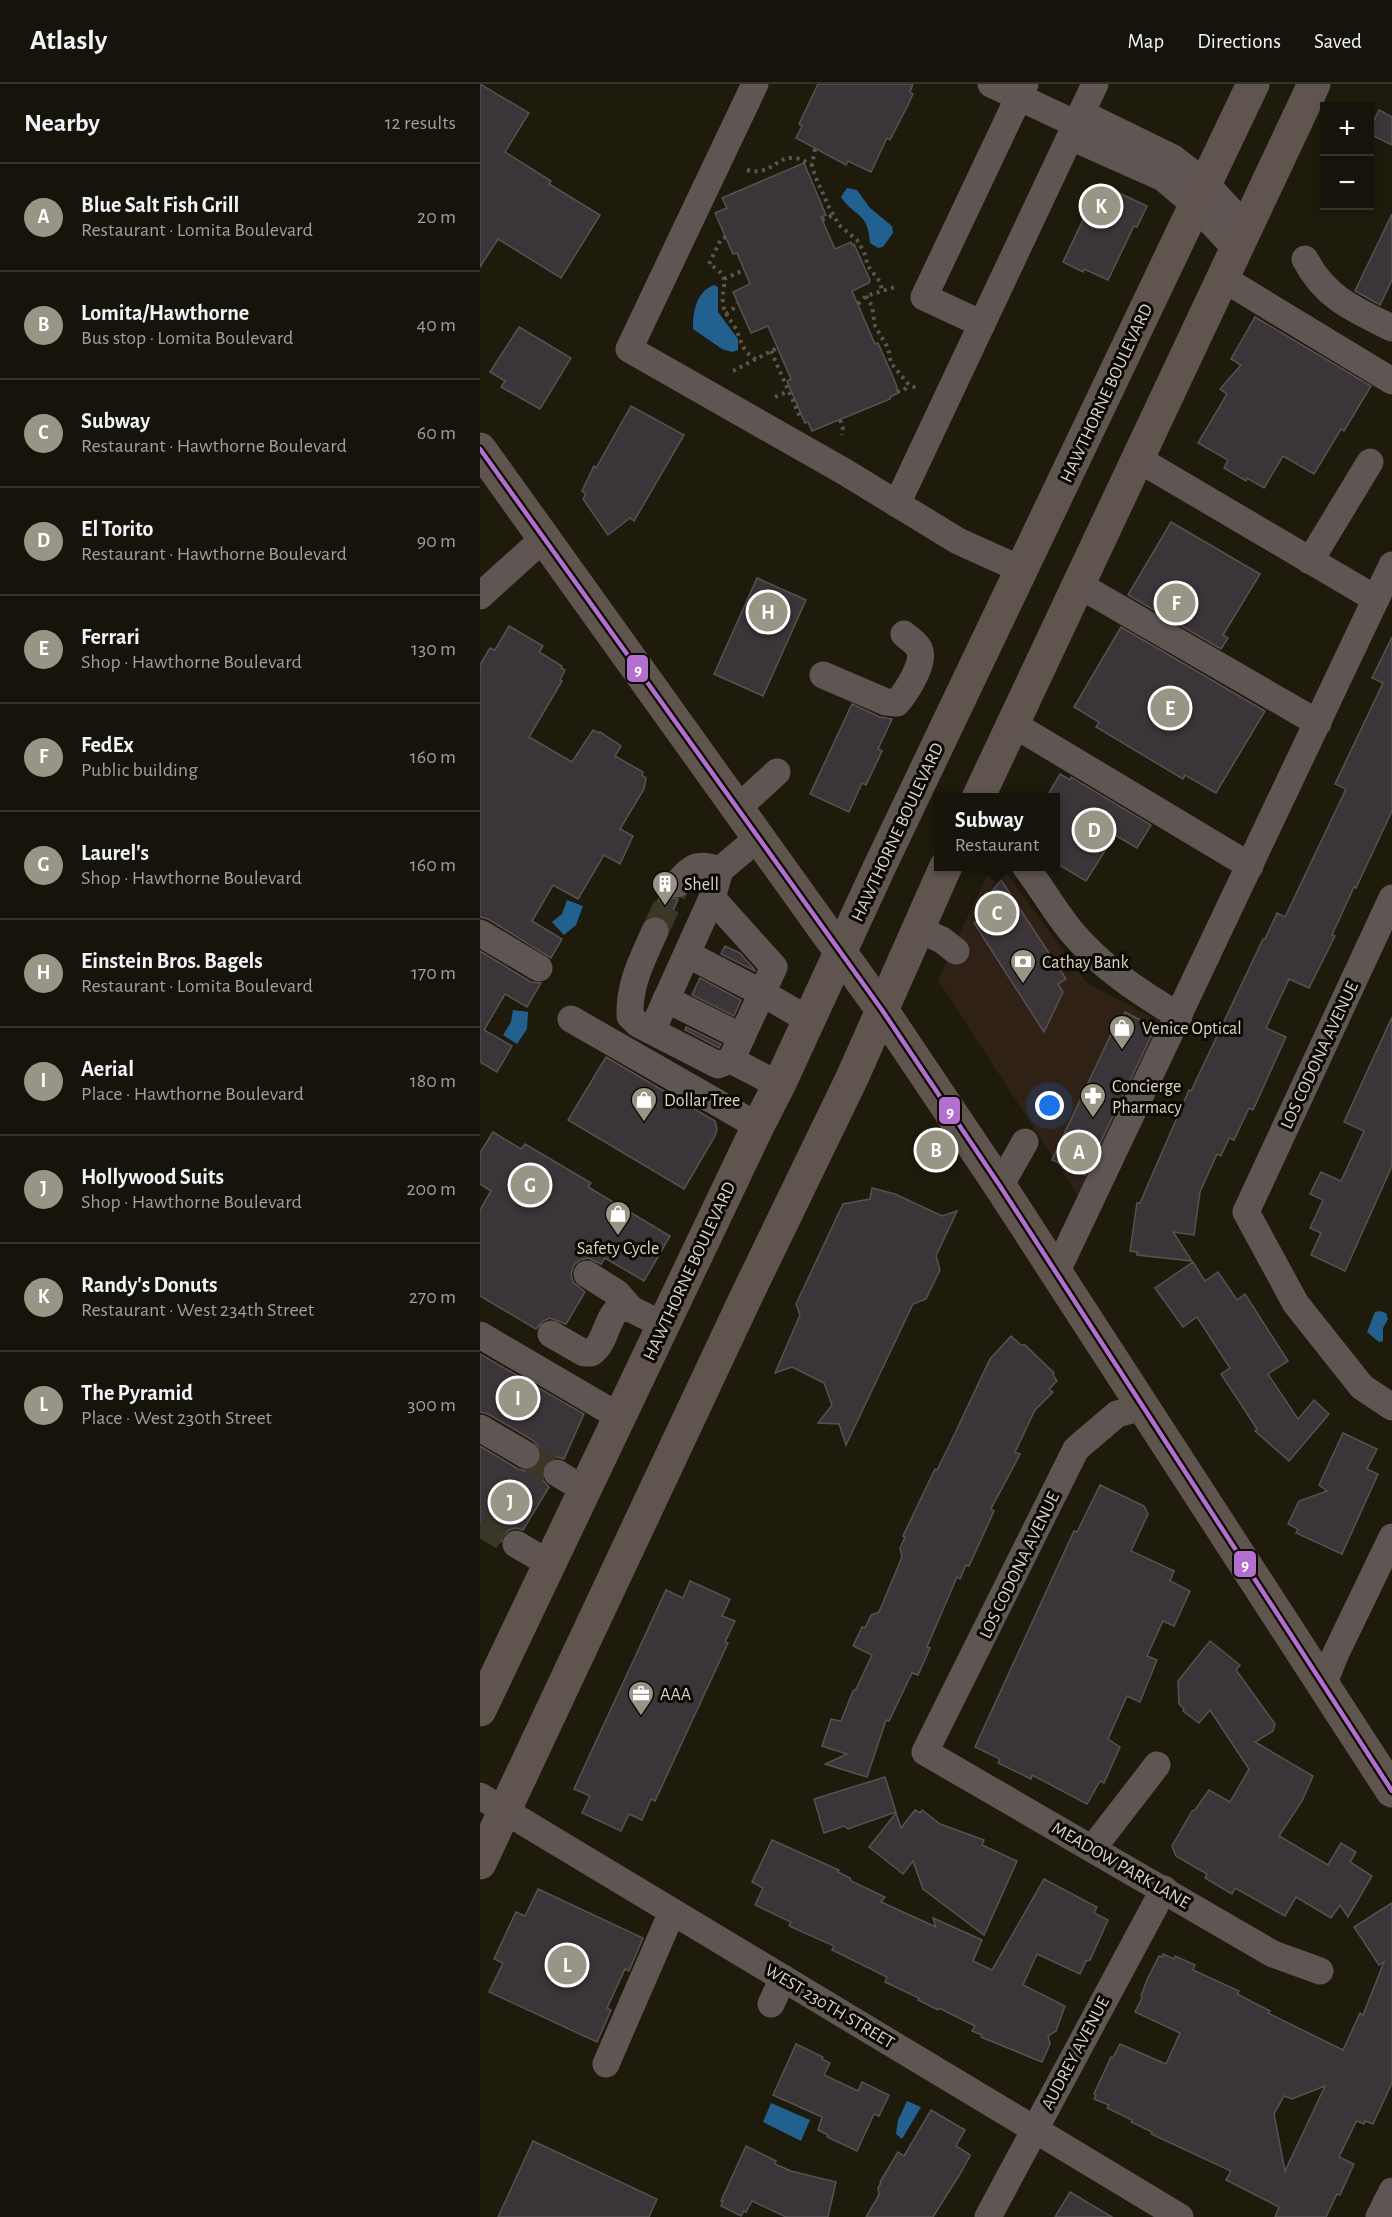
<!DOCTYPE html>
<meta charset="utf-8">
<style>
body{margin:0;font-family:"Alegreya Sans",sans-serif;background:#1f1d13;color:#f1f3f6}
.controls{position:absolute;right:18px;top:18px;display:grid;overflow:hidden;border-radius:0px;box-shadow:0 3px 9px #0003}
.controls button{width:54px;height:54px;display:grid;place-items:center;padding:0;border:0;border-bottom:2px solid #35332b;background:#16140a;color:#f1f3f6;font:30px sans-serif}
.you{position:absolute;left:570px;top:1022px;width:21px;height:21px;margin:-15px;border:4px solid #fff;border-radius:50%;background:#1a73e8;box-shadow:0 0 0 9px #1a73e833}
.badge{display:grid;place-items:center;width:39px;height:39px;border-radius:50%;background:#989586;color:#fff;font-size:20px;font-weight:700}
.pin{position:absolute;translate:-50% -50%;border:3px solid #fff;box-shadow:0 2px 6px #0006}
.popup{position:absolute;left:454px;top:709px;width:126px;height:78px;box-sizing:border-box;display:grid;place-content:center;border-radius:0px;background:#16140a;filter:drop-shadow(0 2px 4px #0005);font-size:20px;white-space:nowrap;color:#9e9e9c}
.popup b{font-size:22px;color:#f1f3f6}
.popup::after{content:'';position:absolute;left:50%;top:100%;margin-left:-12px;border:12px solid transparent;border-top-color:#16140a}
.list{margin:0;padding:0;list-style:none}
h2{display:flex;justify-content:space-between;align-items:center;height:78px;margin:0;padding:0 24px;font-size:26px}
h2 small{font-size:20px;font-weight:400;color:#9e9e9c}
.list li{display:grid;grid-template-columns:39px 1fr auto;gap:18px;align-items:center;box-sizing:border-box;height:108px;padding:0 24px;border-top:2px solid #35332b}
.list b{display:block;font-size:22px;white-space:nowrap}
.list p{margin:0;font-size:20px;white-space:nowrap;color:#9e9e9c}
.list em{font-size:20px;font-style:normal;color:#9e9e9c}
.map{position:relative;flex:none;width:912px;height:2133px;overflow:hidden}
header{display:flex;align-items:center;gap:36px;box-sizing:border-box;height:84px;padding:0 30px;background:#16140a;border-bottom:2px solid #35332b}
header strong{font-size:28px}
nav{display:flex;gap:33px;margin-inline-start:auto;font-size:21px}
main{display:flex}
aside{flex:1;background:#16140a}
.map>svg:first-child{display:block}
.commercial{fill:#302117}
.water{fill:#22618f}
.building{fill:#3b3438;stroke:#565251;stroke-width:1.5;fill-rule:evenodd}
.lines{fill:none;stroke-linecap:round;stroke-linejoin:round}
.minor-tunnel{stroke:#3a3729;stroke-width:27;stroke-dasharray:27 14;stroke-linecap:butt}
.path{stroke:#5c554e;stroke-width:4;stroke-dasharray:3 4.5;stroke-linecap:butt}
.minor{stroke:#5f5552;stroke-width:27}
.major{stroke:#5f554e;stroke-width:33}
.bus-1-casing{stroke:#0c0902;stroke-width:9}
.bus-1{stroke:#b36fd0;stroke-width:4.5}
.labels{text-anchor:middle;stroke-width:6;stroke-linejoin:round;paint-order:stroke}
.street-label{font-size:18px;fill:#dad6c7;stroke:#0c0902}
.poi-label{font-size:18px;fill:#dad6c7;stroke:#0c0902;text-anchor:start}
.line-badge{stroke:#0c0902;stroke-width:2}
.badge-label{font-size:16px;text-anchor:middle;font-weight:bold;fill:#fff}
</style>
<header>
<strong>Atlasly</strong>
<nav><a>Map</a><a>Directions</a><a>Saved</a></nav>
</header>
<main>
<aside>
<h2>Nearby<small>12 results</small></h2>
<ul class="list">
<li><span class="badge">A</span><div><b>Blue Salt Fish Grill</b><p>Restaurant · Lomita Boulevard</p></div><em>20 m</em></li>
<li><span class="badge">B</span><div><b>Lomita/Hawthorne</b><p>Bus stop · Lomita Boulevard</p></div><em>40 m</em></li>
<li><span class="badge">C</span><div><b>Subway</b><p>Restaurant · Hawthorne Boulevard</p></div><em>60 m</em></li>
<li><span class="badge">D</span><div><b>El Torito</b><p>Restaurant · Hawthorne Boulevard</p></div><em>90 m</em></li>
<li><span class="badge">E</span><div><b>Ferrari</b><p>Shop · Hawthorne Boulevard</p></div><em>130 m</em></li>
<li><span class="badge">F</span><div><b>FedEx</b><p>Public building</p></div><em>160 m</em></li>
<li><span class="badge">G</span><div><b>Laurel's</b><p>Shop · Hawthorne Boulevard</p></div><em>160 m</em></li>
<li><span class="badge">H</span><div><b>Einstein Bros. Bagels</b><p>Restaurant · Lomita Boulevard</p></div><em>170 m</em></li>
<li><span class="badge">I</span><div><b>Aerial</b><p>Place · Hawthorne Boulevard</p></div><em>180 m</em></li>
<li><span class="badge">J</span><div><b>Hollywood Suits</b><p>Shop · Hawthorne Boulevard</p></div><em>200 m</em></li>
<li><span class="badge">K</span><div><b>Randy's Donuts</b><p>Restaurant · West 234th Street</p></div><em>270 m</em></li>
<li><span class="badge">L</span><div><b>The Pyramid</b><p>Place · West 230th Street</p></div><em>300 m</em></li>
</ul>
</aside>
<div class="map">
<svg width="912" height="2133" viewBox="0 0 912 2133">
<rect width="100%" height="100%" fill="#1e1b0d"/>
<!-- commercial -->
<polygon class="commercial" points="511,783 522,783 607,899 688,942 603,1120 458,896"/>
<!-- water -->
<g class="water">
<path d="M367,104L377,106L390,124L412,142L413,149L403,163L398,164L390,159C388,127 375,134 361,113Z"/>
<path d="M234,201L238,203V228L258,255V266L252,268L242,265L213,245C213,227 216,208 234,201Z"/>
<polygon points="87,816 103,822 96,841 84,851 72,838 82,830"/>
<polygon points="33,926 48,928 47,945 37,960 23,951 31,938"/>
<polygon points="900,1227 906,1229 908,1235 903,1244 903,1257 899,1258 887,1248 895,1228"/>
<polygon points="427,2017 441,2023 422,2055 416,2050 418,2036"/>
<polygon points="291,2019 330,2036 321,2057 283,2038"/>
</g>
<!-- building -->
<g class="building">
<polygon points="0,0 49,29 25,68 71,97 69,100 120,131 81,194 18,155 0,183"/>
<polygon points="338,0 433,0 430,8 433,10 428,21 410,56 407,54 391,88 368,77 366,81 316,54 322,42 319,40"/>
<polygon points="899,26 912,33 912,61 890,50 890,45"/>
<polygon points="324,79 346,131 341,133 355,165 371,158 372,161 374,160 390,196 389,199 372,207 395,260 398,259 416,300 418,309 410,313 410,315 332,347 328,338 325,339 307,297 311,295 288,242 271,249 253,208 270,200 257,169 253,170 235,129 247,124 242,114"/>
<polygon points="620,100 667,122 657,143 654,142 628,196 604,185 603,188 583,178"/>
<polygon points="912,130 912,196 900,221 875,207"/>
<polygon points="775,233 891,302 864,347 861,345 834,390 803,372 784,404 767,394 766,397 744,384 748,376 718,359 747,310 740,305 761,281 751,275"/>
<polygon points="39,243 91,274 60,325 21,303 25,297 10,288"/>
<polygon points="151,322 204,351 154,437 150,434 128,451 103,415 106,410 102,407 114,382 116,384"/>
<polygon points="691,438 780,490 743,551 748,554 741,565 648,511"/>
<polygon points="277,494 326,516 283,612 234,590"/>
<polygon points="29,542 63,562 59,568 82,582 81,584 85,586 80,596 82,597 49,653 92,678 113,646 119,649 120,648 141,662 135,672 163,688 162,691 166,694 164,705 140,745 153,752 140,780 124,771 98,815 73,801 52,837 82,855 71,874 8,835 0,833 0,581 10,564 15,566"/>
<polygon points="641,543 785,627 736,709 705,691 703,695 616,643 619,638 594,623"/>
<polygon points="912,553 912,727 876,804 874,803 852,851 855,852 829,904 809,895 786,944 806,953 773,1026 769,1024 754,1056 749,1054 741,1072 737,1070 720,1108 714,1151 693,1148 712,1177 657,1171 657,1168 650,1167 657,1119 660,1119 709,1006 711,1007 783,855 785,855 797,829 805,833 866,705 855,700 903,599 892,594"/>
<polygon points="372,620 400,633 412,635 398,665 402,667 386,701 382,699 369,728 330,710"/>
<polygon points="580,690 590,696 591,693 671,741 657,764 635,751 606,797 576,779 576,714 566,714"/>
<polygon points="521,796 586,895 578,900 583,908 564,948 494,839 501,834 505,816"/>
<polygon points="183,806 188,813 198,815 188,839 181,832 171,832"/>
<polygon points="245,862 260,869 275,886 275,887 241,870"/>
<polygon points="0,867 51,898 61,899 47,923 25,910 4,946 32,962 17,988 0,978"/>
<polygon points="220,894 261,916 254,932 212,911"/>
<polygon points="645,928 675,944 605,1091 572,1076 632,948 635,950"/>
<polygon points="912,933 912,1082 865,1187 831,1171 841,1149 830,1144 843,1116 830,1110 841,1088 861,1097 884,1047 864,1038"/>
<polygon points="206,943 241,960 239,964 205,946"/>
<polygon points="126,973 235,1037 237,1045 235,1052 204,1105 88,1036"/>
<polygon points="13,1048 41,1065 45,1060 111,1099 108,1103 190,1152 164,1197 125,1174 121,1180 108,1174 100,1176 94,1181 91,1190 93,1198 105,1208 86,1240 70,1234 63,1237 56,1245 0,1212 0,1126 11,1107 0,1100 0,1069"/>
<polygon points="392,1104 415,1110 462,1132 477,1127 456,1172 460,1186 446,1215 433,1220 366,1361 359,1340 338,1339 352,1321 344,1299 312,1283 295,1289 320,1231 316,1220 363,1120 390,1115"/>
<polygon points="713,1178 725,1197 738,1188 757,1216 765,1210 808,1277 788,1290 818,1335 834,1316 849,1330 809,1377 775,1347 777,1345 741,1290 750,1284 717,1233 703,1243 675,1204"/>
<polygon points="531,1252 541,1261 545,1261 574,1289 573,1291 577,1297 569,1305 573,1308 555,1326 535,1368 540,1370 511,1425 514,1427 489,1482 486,1481 480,1495 477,1493 447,1563 450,1564 438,1591 432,1589 409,1637 406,1636 387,1693 345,1680 367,1670 342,1662 351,1635 361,1637 373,1607 376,1605 392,1571 373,1562 382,1543 385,1544 391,1531 399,1528 422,1473 420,1464 425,1453 423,1452 455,1385 457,1386 467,1366 510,1275"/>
<polygon points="0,1270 104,1330 84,1375 77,1373 70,1375 63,1381 61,1389 63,1396 69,1403 43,1446 36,1444 29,1446 23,1452 21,1458 0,1446 0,1362 38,1385 45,1387 53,1385 59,1379 62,1371 59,1363 54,1357 8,1330 0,1328"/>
<polygon points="863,1349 897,1365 887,1385 898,1390 862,1470 816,1449 818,1445 808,1440 819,1417 847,1407 839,1401"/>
<polygon points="620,1401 664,1422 668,1430 651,1467 694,1487 690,1497 710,1507 694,1542 683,1537 667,1572 677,1576 660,1618 647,1612 628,1655 640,1663 624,1699 620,1697 607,1720 552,1691 551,1695 518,1679 520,1675 495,1663 594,1447 597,1448"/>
<polygon points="210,1497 250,1515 242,1532 255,1537 245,1558 248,1559 175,1717 171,1715 162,1736 149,1730 141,1747 102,1729 110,1712 94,1705 186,1506 203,1514"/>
<polygon points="730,1557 760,1581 756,1586 795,1640 793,1647 775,1658 833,1692 822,1717 799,1752 848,1781 861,1759 876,1768 870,1778 892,1792 868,1833 860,1821 851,1834 816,1813 805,1832 755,1804 752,1810 725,1794 727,1790 696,1772 692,1762 712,1727 715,1726 729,1706 750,1718 769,1685 730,1626 719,1639 703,1627 704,1625 699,1620 698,1597"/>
<polygon points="405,1693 416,1728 368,1745 364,1742 344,1749 334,1715"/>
<polygon points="435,1726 440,1729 442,1726 460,1740 504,1756 502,1761 537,1777 504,1851 443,1805 433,1777 423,1790 389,1763 416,1729 421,1744"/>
<polygon points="292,1756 359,1786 358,1788 370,1794 371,1797 405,1813 401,1818 456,1843 453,1834 502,1856 493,1877 512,1886 564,1795 617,1823 614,1829 628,1836 610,1876 606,1877 600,1890 557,1870 543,1901 585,1922 576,1947 568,1952 570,1960 562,1978 501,1953 502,1951 492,1947 495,1942 459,1924 458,1926 438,1916 439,1914 405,1898 407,1893 352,1866 354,1862 309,1842 311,1838 275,1821 283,1804 272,1798"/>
<polygon points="58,1805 163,1854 149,1887 145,1885 127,1924 131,1926 117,1958 9,1908 23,1879 14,1875 36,1828 45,1832"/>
<path d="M912,1819V1999L893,2040L885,2037L884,2040L877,2037L876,2038L859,2073L874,2080L860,2111L857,2110L846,2133H795L799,2123L746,2096L751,2087L671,2050L672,2048L651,2038L652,2036L627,2024L629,2021L614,2015L616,2011L614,2010L631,1973L633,1974L640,1960L686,1980L700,1949L655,1928L662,1914L661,1912L667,1896L679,1872L682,1873L683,1870L694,1875L695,1872L715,1881L713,1886L759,1907L757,1910L790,1927L788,1929L863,1966L880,1929L883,1931L904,1878L899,1881L874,1843ZM845,2002L805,2087L794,2030L804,2012L812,2015Z"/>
<polygon points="316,1960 343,1973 342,1975 350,1979 344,1991 378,2007 382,1998 409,2011 399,2032 394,2030 377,2067 347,2053 348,2051 338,2046 342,2033 293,2011"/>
<polygon points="451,2026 485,2046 476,2062 489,2070 490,2072 480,2090 453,2133 386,2133 399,2111 398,2104 401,2099 400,2098 418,2068 424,2072"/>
<polygon points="53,2057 177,2115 169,2133 18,2133"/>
<polygon points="266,2062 296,2077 295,2080 311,2087 356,2098 348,2133 306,2133 272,2117 266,2128 264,2127 261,2132 241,2122 243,2117 241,2117"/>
<polygon points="590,2108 632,2133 575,2133"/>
</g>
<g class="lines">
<!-- minor-tunnel -->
<g class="minor-tunnel">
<polyline points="175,847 197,800"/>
<polyline points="46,1371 77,1389"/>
<polyline points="0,1439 36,1460"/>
</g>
<!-- path -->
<g class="path">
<polyline points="335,65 332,81 335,92 349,123 359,141 377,156 384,168 388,182 400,198 402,206"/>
<path d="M267,86C292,92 295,73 313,74C320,74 326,78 332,81"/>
<polyline points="342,136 353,131"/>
<path d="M246,153L241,155L229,180C253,194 241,200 243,220C244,230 251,236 256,245C261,257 263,269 276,275"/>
<polyline points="244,195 264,186"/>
<polyline points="386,212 392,222 395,242 408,264 411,279 429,301 439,305"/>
<polyline points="378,220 386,212 415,203"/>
<polyline points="246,230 253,225 257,219"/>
<polyline points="291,267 321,335"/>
<polyline points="253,287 297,264"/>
<polyline points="417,308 424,306 429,301"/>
<polyline points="295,313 309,307"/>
<polyline points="360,336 363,343 362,351"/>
</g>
<!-- minor -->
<g class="minor">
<polyline points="275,0 149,265 365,388 478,457 542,486"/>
<polyline points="511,0 596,40 613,35 693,74 725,99 767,144"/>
<polyline points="596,40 602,58 683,94 715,121 757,166"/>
<path d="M825,175C845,214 875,226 912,244"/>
<polyline points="744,195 912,297"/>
<polyline points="502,240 444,213 545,0"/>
<polyline points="658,375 896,515"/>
<polyline points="417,420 615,0"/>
<polyline points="830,477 890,378"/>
<polyline points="599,501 838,639"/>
<polyline points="0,512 64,454"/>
<path d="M343,591L406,618L417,619C426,608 448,576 438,563C435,558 428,554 424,550"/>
<polyline points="533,640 770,782"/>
<polyline points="258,724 297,688"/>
<path d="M545,782C561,803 574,826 591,847C621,883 659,908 699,932"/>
<path d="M197,800C211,782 218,778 240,786"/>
<polyline points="232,814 294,883 251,976"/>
<polyline points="912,814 766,1128 816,1220 882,1303 912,1323"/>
<polyline points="438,845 462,856 476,867"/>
<path d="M175,847C162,876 149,900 150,932L158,940L238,981L251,976L299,1001"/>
<polyline points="0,849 59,884"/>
<polyline points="207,870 282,909 329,936"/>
<polyline points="186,915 262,953"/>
<polyline points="91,935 278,1042"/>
<polyline points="172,947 232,814 240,786 279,753"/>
<polyline points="520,1102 545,1058"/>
<polyline points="576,1189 912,481"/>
<polyline points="107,1190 137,1209 151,1225"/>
<path d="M71,1250L104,1269H111C127,1259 125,1233 141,1223L151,1225L183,1241"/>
<polyline points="0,1251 140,1333"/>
<polyline points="663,1323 637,1330 596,1365 445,1668 793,1870 840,1887"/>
<polyline points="0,1344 46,1371"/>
<polyline points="77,1389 105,1406"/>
<polyline points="36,1460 70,1480"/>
<polyline points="843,1601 856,1569 912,1453"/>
<polyline points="0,1712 700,2133"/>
<polyline points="613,1764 677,1681"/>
<polyline points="291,1920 303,1894"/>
<polyline points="126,1980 192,1828"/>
<polyline points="508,2133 684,1805"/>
<polyline points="899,2133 912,2107"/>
</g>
<!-- major -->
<g class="major">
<polyline points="0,365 402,926 520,1102 912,1707"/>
<polyline points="498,714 834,0"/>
<polyline points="0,1626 278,1042 299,1001 399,784 773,0"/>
<polyline points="0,1779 266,1213 372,994 466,782"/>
</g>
<defs>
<polyline id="bus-1" points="0,365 402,926 520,1102 912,1707"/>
</defs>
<!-- bus-1 casing -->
<use href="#bus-1" class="bus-1-casing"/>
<!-- bus-1 -->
<use href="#bus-1" class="bus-1"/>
</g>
<!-- icons -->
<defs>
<symbol id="building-pin" viewBox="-11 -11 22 30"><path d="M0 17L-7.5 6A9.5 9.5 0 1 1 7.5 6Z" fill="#989586" stroke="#0c0902"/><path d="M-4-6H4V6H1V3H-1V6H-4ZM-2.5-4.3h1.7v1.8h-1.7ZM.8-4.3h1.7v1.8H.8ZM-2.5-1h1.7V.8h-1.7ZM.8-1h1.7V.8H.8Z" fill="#fff"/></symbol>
<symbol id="bank-pin" viewBox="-11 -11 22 30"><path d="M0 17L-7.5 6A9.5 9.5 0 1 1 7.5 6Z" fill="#989586" stroke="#0c0902"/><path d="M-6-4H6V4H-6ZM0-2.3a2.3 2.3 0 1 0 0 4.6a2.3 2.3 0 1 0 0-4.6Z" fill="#fff"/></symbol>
<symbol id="shop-pin" viewBox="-11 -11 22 30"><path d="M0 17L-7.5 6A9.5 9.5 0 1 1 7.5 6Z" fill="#989586" stroke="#0c0902"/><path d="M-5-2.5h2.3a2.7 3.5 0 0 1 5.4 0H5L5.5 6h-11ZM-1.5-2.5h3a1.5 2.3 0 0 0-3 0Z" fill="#fff"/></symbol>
<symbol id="pharmacy-pin" viewBox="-11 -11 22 30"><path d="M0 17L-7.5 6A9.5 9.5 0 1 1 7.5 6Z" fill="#989586" stroke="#0c0902"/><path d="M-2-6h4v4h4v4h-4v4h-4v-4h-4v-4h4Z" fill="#fff"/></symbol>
<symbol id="office-pin" viewBox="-11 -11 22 30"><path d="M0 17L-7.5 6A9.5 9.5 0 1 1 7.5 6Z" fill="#989586" stroke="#0c0902"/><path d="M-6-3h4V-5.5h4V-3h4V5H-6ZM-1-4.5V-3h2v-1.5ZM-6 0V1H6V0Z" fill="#fff"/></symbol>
</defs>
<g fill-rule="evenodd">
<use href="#building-pin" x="170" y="785" width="30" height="40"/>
<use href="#bank-pin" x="528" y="863" width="30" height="40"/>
<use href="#shop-pin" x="627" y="929" width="30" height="40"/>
<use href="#pharmacy-pin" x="598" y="997" width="30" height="40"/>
<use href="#shop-pin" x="149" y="1001" width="30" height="40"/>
<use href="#shop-pin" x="123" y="1115" width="30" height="40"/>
<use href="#office-pin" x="146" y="1595" width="30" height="40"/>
</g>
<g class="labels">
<!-- street labels -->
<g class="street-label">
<text transform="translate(626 309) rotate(-65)" y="6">HAWTHORNE BOULEVARD</text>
<text transform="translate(417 748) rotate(-65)" y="6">HAWTHORNE BOULEVARD</text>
<text transform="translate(839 971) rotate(-65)" y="6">LOS CODONA AVENUE</text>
<text transform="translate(209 1187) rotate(-65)" y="6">HAWTHORNE BOULEVARD</text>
<text transform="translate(539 1481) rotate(-64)" y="6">LOS CODONA AVENUE</text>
<text transform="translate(641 1781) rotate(30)" y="6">MEADOW PARK LANE</text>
<text transform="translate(350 1922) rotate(31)" y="6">WEST 230TH STREET</text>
<text transform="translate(595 1969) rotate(-62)" y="6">AUDREY AVENUE</text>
</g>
<!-- poi labels -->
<g class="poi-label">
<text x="204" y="806">Shell</text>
<text x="562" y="884">Cathay Bank</text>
<text x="662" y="950">Venice Optical</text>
<text x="632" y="1008">Concierge<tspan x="632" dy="21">Pharmacy</tspan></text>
<text x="184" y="1022">Dollar Tree</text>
<text x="138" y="1170" text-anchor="middle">Safety Cycle</text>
<text x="180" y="1616">AAA</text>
</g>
</g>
<g class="line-badge">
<rect x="146" y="570" width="23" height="29" rx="6" fill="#b36fd0"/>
<rect x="458" y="1012" width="23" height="29" rx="6" fill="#b36fd0"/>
<rect x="753" y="1466" width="24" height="28" rx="6" fill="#b36fd0"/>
</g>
<g class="badge-label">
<text x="158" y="591">9</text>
<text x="470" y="1033">9</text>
<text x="765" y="1486">9</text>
</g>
</svg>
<div class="controls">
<button>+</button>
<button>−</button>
</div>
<div class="you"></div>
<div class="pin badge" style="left:599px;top:1068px">A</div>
<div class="pin badge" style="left:456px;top:1066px">B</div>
<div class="pin badge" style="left:517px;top:829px">C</div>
<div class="popup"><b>Subway</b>Restaurant</div>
<div class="pin badge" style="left:614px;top:746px">D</div>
<div class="pin badge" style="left:690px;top:624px">E</div>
<div class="pin badge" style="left:696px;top:519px">F</div>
<div class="pin badge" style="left:50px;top:1101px">G</div>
<div class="pin badge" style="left:288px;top:528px">H</div>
<div class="pin badge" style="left:38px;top:1314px">I</div>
<div class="pin badge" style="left:30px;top:1418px">J</div>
<div class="pin badge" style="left:621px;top:122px">K</div>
<div class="pin badge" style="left:87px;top:1881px">L</div>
</div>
</main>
